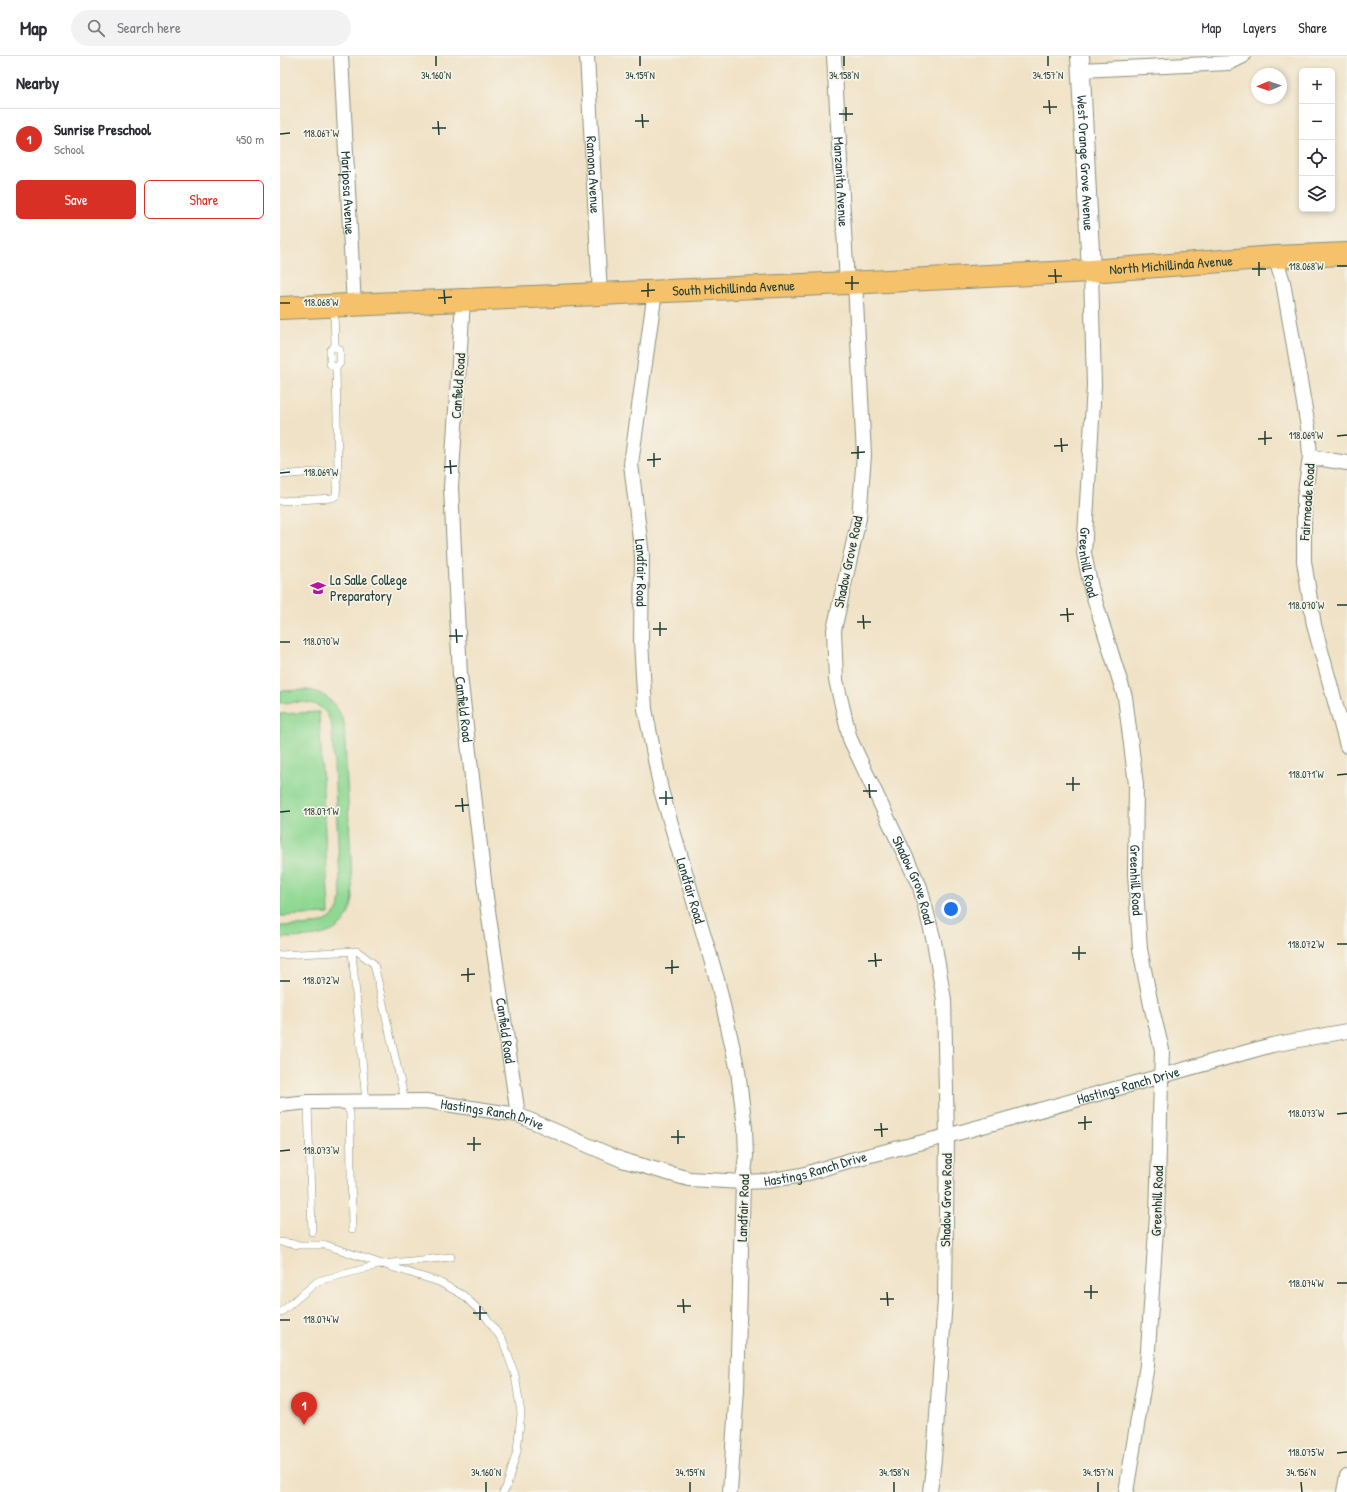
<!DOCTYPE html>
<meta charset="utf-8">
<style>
body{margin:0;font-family:"Patrick Hand",sans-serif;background:#f2f2f3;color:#2b2b33}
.controls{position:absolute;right:12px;top:12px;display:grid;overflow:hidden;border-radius:6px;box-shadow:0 2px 6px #0003}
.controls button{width:36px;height:36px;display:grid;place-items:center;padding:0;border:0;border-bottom:1px solid #e1e1e2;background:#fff;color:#2b2b33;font:20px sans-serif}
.compass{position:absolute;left:971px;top:12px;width:36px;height:36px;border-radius:50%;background:#fff;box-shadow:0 2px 6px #0003;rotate:268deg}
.you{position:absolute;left:671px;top:853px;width:14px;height:14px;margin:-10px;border:3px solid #fff;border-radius:50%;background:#1a73e8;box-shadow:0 0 0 6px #1a73e833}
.badge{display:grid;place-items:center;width:26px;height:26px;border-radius:50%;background:#d93025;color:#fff;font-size:13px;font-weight:700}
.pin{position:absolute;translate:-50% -33px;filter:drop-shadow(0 1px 2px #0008)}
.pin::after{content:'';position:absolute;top:21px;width:14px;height:12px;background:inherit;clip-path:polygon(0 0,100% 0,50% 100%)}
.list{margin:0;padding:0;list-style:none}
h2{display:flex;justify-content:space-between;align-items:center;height:52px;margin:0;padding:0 16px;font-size:17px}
h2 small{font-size:13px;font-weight:400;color:#7c7c81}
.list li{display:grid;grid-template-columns:26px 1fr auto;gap:12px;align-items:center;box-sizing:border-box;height:60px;padding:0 16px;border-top:1px solid #e1e1e2}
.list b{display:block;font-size:15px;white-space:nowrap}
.list p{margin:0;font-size:13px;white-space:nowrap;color:#7c7c81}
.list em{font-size:13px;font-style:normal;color:#7c7c81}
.actions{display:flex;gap:8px;padding:12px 16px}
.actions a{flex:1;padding:9px 0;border:1px solid #d93025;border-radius:6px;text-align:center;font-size:14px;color:#d93025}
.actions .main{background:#d93025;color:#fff}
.icon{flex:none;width:22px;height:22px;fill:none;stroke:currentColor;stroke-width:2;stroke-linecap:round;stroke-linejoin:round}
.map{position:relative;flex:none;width:1067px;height:1436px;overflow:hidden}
header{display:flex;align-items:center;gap:24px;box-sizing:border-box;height:56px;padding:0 20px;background:#fff;border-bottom:1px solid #e1e1e2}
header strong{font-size:19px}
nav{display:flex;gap:22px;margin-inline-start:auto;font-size:14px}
.search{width:280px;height:36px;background:#f2f2f3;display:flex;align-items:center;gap:10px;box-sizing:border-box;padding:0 14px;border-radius:22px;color:#7c7c81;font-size:15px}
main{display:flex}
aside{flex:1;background:#fff}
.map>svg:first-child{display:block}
.green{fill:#8fd893;stroke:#578a64}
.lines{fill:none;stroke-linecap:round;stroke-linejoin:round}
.service-casing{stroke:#88907d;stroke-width:8}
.minor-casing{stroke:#88907d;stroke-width:16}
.tertiary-casing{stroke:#88907d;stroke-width:20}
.primary-casing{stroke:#88907d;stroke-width:24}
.service{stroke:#fff;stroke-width:7}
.minor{stroke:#fff;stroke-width:14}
.tertiary{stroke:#fff;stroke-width:18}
.primary{stroke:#f5c16b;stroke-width:22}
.ticks{fill:none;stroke:#1f3d34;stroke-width:1.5}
.labels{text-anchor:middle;stroke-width:3.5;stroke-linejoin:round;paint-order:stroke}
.street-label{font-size:14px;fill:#1f3d34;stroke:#f7f3e8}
.poi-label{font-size:14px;fill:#1f3d34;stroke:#f7f3e8;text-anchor:start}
.ticks-label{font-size:10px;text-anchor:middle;fill:#1f3d34;stroke:#f7f3e8;stroke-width:3.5;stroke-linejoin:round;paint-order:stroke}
</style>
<header>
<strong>Map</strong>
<div class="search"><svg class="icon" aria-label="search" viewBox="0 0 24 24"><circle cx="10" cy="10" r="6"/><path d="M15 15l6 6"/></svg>Search here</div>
<nav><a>Map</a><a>Layers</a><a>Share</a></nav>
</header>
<main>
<aside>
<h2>Nearby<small></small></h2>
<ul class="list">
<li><span class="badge">1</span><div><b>Sunrise Preschool</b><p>School</p></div><em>450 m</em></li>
</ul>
<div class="actions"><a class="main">Save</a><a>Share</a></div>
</aside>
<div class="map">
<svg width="1067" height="1436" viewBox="0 0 1067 1436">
<rect width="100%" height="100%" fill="#f7f3e8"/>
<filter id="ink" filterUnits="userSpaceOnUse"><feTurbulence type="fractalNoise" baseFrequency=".025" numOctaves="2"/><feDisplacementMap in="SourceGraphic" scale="8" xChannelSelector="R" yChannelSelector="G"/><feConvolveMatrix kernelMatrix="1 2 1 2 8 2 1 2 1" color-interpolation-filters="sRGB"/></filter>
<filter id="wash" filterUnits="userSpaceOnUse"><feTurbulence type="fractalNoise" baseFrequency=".012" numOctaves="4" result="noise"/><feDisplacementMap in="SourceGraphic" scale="16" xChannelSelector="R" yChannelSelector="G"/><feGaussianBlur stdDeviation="0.9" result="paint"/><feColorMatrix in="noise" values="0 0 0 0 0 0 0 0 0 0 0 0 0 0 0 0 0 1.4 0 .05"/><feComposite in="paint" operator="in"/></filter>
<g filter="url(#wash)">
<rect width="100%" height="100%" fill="#f0e2c6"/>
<!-- green -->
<g class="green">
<path d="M28,634C47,637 59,650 64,668L73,843C66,884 33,881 0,882V870C24,869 56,874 61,843L52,672C46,642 24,646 0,647V635Z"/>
<polygon points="39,656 49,858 0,860 0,658"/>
</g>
</g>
<g filter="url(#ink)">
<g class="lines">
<defs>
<g id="service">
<polyline points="54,251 55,290 50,294 50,308 56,312"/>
<polyline points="0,419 58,414"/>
<polyline points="0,445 53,442 56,439 58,414 56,312 60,307 60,294 55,290"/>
<polyline points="72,896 86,1046"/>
<polyline points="0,899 77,895 94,908 125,1045"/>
<polyline points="28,1046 32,1176"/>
<polyline points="65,1046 70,1057 72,1173"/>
<polyline points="0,1186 20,1189 46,1189 102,1208 171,1201"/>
<polyline points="0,1257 38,1225 102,1208 159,1226 183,1239 206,1261 223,1285 235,1319 241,1357 237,1395 226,1432 223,1436"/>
</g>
<g id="minor">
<path id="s1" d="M61,0L74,250"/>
<path id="s2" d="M307,0L320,238"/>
<path id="s3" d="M554,0L567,227"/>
<polyline points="801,14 949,7 963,0"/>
<polyline points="995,201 1003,226 1028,371 1030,401 1024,443 1024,505 1034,569 1067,690"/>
<path id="s4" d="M811,215L814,330L804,497L811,532L845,641L856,728L855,818L860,893L871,949L882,994L877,1159L867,1309L846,1436"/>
<path id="s5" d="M575,227L584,399L579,462L554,574L556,624L570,683L640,831L654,885L664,944L667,1080L665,1243L654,1403L650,1436"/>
<path id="s6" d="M375,235L351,408L362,500L361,585L365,653L381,734L438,927L458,1015L465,1072L466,1100L463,1126L457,1333L450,1436"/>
<path id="s7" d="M183,245L171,431L180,619L206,841L238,1059"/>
<polyline points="1030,401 1067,407"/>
<path id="s8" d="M0,1049L28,1046L146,1045L238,1059L342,1104L409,1123L463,1126L487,1125L522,1119L571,1104L667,1080L992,989L1067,975"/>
<polyline points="1064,1436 1067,1420"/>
</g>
<g id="tertiary">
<path id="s9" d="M800,0L811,215"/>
</g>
<g id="primary">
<path id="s10" d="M0,252L567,227L811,215L995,201L1067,198"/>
</g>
</defs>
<!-- service casing -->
<use href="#service" class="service-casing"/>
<!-- minor casing -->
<use href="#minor" class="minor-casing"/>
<!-- tertiary casing -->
<use href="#tertiary" class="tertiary-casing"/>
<!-- primary casing -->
<use href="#primary" class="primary-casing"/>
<!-- service -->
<use href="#service" class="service"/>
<!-- minor -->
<use href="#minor" class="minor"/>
<!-- tertiary -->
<use href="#tertiary" class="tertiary"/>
<!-- primary -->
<use href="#primary" class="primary"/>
</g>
</g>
<!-- ticks -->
<path class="ticks" d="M156,0V10M360,0V10M564,0V10M768,0V10M769,44L770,58M566,51V65M763,51H777M362,58L363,72M559,58H573M158,65L159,79M355,65H369M152,72H166M0,78L10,77M979,206V220M1057,210H1067M775,213L776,227M972,213H986M572,220V234M768,220H782M368,227V241M565,227H579M164,234L165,248M361,235L375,234M158,242L172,241M0,247H10M985,375V389M1057,380L1067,379M781,382L782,396M978,383L992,382M578,390V403M774,390L788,389M374,397V411M571,397L585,396M170,404L171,418M367,404L381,403M164,411L177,410M0,417L10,416M1057,549H1067M787,552L788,566M583,559L584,573M780,559L794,558M380,566V580M577,566H591M176,573L177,587M373,573H387M169,580H183M0,586H10M1057,719L1067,718M793,721V735M589,728L590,742M786,728H800M386,735V749M583,735H597M182,742L183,756M379,742H393M175,750L189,749M0,756L10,755M1057,888H1067M799,890V904M595,897L596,911M792,897H806M392,904V918M588,905L602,904M188,912V926M385,912L399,911M181,919L195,918M0,925H10M1057,1058L1067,1057M805,1060V1074M601,1067L602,1081M798,1067L812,1066M398,1074V1088M594,1074L608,1073M194,1081V1095M391,1081H405M187,1088H201M0,1095L10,1094M1057,1227H1067M811,1229V1243M607,1236L608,1250M804,1236H818M403,1243L404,1257M600,1243H614M200,1250V1264M397,1250H411M193,1257H207M0,1264H10M1057,1397L1067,1396M206,1426V1436M410,1426V1436M614,1426V1436M818,1426V1436M1021,1426L1022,1436"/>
<!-- icons -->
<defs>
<symbol id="school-bare" viewBox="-9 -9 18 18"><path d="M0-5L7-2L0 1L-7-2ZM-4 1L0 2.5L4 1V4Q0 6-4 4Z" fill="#b5179e" stroke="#f7f3e8" stroke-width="2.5" paint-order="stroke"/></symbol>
</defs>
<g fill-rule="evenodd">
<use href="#school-bare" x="27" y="521" width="22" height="22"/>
</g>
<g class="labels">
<!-- street labels -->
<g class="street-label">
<text dy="5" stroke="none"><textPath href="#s9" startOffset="107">West Orange Grove Avenue</textPath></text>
<text dy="5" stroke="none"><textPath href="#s2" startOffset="119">Ramona Avenue</textPath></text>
<text dy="5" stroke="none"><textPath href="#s3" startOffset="126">Manzanita Avenue</textPath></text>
<text dy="5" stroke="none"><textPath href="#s1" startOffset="137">Mariposa Avenue</textPath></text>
<text dy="5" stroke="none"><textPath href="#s10" startOffset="892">North Michillinda Avenue</textPath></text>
<text dy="5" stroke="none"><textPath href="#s10" startOffset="454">South Michillinda Avenue</textPath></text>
<text transform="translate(178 330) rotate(-86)" y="5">Canfield Road</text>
<text transform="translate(1027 446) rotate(-86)" y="5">Fairmeade Road</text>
<text transform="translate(568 506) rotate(-78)" y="5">Shadow Grove Road</text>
<text dy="5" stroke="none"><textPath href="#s4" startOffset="292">Greenhill Road</textPath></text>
<text dy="5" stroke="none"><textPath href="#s6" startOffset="284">Landfair Road</textPath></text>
<text dy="5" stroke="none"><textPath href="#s7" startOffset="409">Canfield Road</textPath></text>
<text dy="5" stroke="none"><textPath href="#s4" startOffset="616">Greenhill Road</textPath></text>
<text dy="5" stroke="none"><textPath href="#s5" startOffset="616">Shadow Grove Road</textPath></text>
<text dy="5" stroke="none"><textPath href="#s6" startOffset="608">Landfair Road</textPath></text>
<text dy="5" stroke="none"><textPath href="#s7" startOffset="733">Canfield Road</textPath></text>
<text dy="5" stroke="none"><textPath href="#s8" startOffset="874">Hastings Ranch Drive</textPath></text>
<text dy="5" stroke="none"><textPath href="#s8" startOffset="214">Hastings Ranch Drive</textPath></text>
<text dy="5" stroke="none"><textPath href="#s8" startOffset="550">Hastings Ranch Drive</textPath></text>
<text transform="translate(666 1144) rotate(-89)" y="5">Shadow Grove Road</text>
<text transform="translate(877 1145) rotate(-88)" y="5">Greenhill Road</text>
<text transform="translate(463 1152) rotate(-88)" y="5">Landfair Road</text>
</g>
<!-- poi labels -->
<g class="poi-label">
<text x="50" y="529">La Salle College<tspan x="50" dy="16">Preparatory</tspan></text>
</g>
</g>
<g class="ticks-label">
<text x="156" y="23">34.160°N</text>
<text x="360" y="23">34.159°N</text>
<text x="564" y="23">34.158°N</text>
<text x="768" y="23">34.157°N</text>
<text x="41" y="81">118.067°W</text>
<text x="1026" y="214">118.068°W</text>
<text x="41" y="250">118.068°W</text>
<text x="1026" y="383">118.069°W</text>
<text x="41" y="420">118.069°W</text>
<text x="1026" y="553">118.070°W</text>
<text x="41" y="589">118.070°W</text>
<text x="1026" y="722">118.071°W</text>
<text x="41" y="759">118.071°W</text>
<text x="1026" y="892">118.072°W</text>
<text x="41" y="928">118.072°W</text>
<text x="1026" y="1061">118.073°W</text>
<text x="41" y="1098">118.073°W</text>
<text x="1026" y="1231">118.074°W</text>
<text x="41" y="1267">118.074°W</text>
<text x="1026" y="1400">118.075°W</text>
<text x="206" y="1420">34.160°N</text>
<text x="410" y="1420">34.159°N</text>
<text x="614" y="1420">34.158°N</text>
<text x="818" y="1420">34.157°N</text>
<text x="1021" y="1420">34.156°N</text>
</g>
</svg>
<div class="controls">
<button>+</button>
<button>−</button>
<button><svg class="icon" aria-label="locate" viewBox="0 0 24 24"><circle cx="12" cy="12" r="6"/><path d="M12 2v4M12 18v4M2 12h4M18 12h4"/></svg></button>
<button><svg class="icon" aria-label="layers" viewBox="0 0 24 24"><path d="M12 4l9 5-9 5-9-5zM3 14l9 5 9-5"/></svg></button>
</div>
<svg class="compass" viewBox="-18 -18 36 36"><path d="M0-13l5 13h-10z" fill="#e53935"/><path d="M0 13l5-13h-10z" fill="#7c7c81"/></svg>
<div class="you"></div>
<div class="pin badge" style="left:24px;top:1369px">1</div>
</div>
</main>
